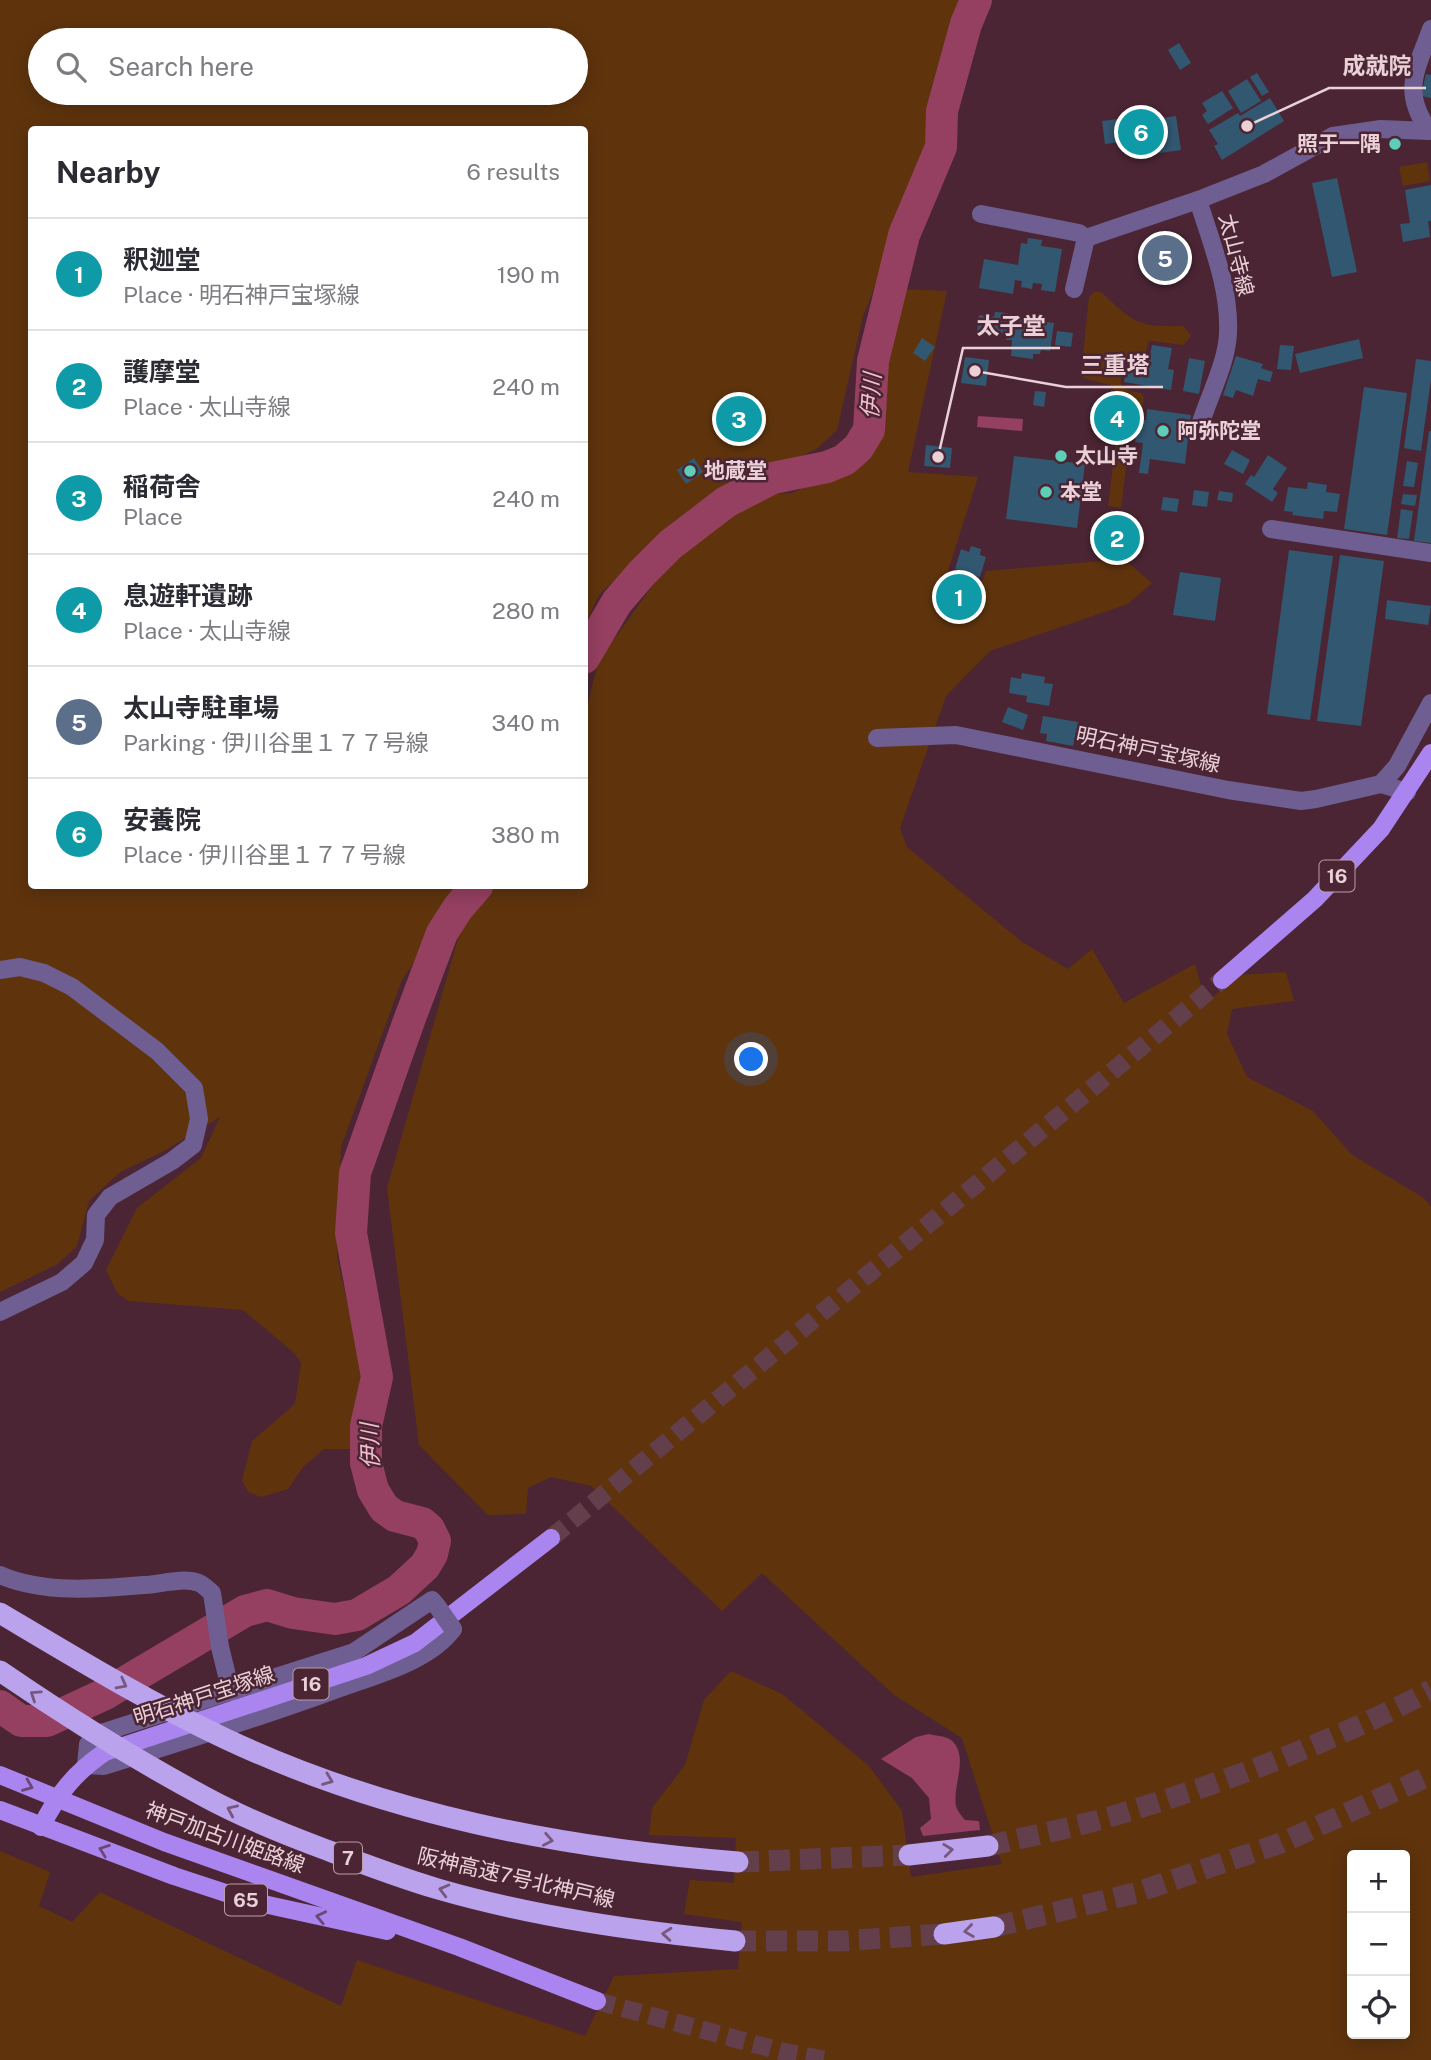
<!DOCTYPE html>
<meta charset="utf-8">
<style>
body{margin:0;font-family:"Public Sans","Noto Sans JP",sans-serif;background:#f7f7f7;color:#2b2b33}
.controls{position:absolute;right:21px;bottom:21px;display:grid;overflow:hidden;border-radius:7px;box-shadow:0 4px 18px #0003}
.controls button{width:63px;height:63px;display:grid;place-items:center;padding:0;border:0;border-bottom:2px solid #e1e1e2;background:#fff;color:#2b2b33;font:35px sans-serif}
.you{position:absolute;left:752px;top:1060px;width:24px;height:24px;margin:-18px;border:5px solid #fff;border-radius:50%;background:#1a73e8;box-shadow:0 0 0 10px #1a73e833}
.badge{display:grid;place-items:center;width:46px;height:46px;border-radius:50%;background:#7c3aed;color:#fff;font-size:23px;font-weight:700}
.pin{position:absolute;translate:-50% -50%;border:4px solid #fff;box-shadow:0 2px 7px #0006}
.list{margin:0;padding:0;list-style:none}
h2{display:flex;justify-content:space-between;align-items:center;height:91px;margin:0;padding:0 28px;font-size:30px}
h2 small{font-size:23px;font-weight:400;color:#7c7c81}
.list li{display:grid;grid-template-columns:46px 1fr auto;gap:21px;align-items:center;box-sizing:border-box;height:112px;padding:0 28px;border-top:2px solid #e1e1e2}
.list b{display:block;font-size:26px;white-space:nowrap}
.list p{margin:0;font-size:23px;white-space:nowrap;color:#7c7c81}
.list em{font-size:23px;font-style:normal;color:#7c7c81}
.icon{flex:none;width:38px;height:38px;fill:none;stroke:currentColor;stroke-width:2;stroke-linecap:round;stroke-linejoin:round}
.map{position:relative;flex:none;width:1431px;height:2060px;overflow:hidden}
.search{position:absolute;background:#fff;box-shadow:0 4px 18px #0003;left:28px;top:28px;width:560px;height:77px;display:flex;align-items:center;gap:18px;box-sizing:border-box;padding:0 24px;border-radius:38px;color:#7c7c81;font-size:26px}
.panel{position:absolute;background:#fff;box-shadow:0 4px 18px #0003;left:28px;top:126px;width:560px;height:763px;border-radius:7px}
.map>svg:first-child{display:block}
.green{fill:#5f340d;fill-rule:evenodd}
.water{fill:#964061}
.lines{fill:none;stroke-linecap:round;stroke-linejoin:round}
.river{stroke:#964061;stroke-width:32}
.building{fill:#325770}
.major-tunnel{stroke:#633f4c;stroke-width:18;stroke-dasharray:18 9;stroke-linecap:butt}
.highway-tunnel{stroke:#633f4c;stroke-width:21;stroke-dasharray:21 10;stroke-linecap:butt}
.minor{stroke:#6f5e91;stroke-width:18}
.major{stroke:#aa85ef;stroke-width:18}
.highway{stroke:#bba2ed;stroke-width:21}
.minor-bridge{stroke:#6f5e91;stroke-width:18}
.highway-bridge{stroke:#bba2ed;stroke-width:21}
.oneway{stroke:#78577d}
.oneway2{stroke:#6c4775}
.poi-dot{fill:#5eceb8;stroke:#4b2533;stroke-width:2.5}
.labels{text-anchor:middle;stroke-width:5;stroke-linejoin:round;paint-order:stroke}
.shield{fill:#4b2533;stroke:#ba9da6;stroke-width:2}
.shield-label{font-size:19px;font-weight:bold;fill:#ead1d8}
.poi-label{font-size:21px;font-weight:bold;fill:#ead1d8;stroke:#4b2533;text-anchor:start}
.street-label{font-size:21px;fill:#ead1d8;stroke:#4b2533}
.water-label{font-size:23px;font-style:italic;fill:#f1bfce;stroke:#4b2533}
.leader{fill:none;stroke:#ead1d8;stroke-width:2.5}
.callout-dot{fill:#ead1d8;stroke:#4b2533;stroke-width:2.5}
.callout-label{font-size:23px;text-anchor:middle;font-weight:bold;fill:#ead1d8;stroke:#4b2533;stroke-width:5;stroke-linejoin:round;paint-order:stroke}
</style>
<div class="map">
<svg width="1431" height="2060" viewBox="0 0 1431 2060">
<rect width="100%" height="100%" fill="#4b2533"/>
<!-- green -->
<g class="green">
<path d="M0,0H968L928,154L863,316L837,430L818,448L691,509L599,595L585,625L584,130H32V886H465L402,980L341,1147L337,1258L364,1377L353,1449H324L303,1467L288,1489L261,1497L248,1492L242,1480L252,1441L295,1404L301,1363L294,1353L243,1310L129,1301L118,1294L106,1270L137,1208L201,1158L220,1117L164,1151L120,1172L89,1201L77,1246L58,1264L0,1292ZM40,40H576V93H40Z"/>
<polygon points="1427,162 1430,181 1403,186 1399,167"/>
<path d="M902,289L947,291L908,472L978,477L937,605L971,616L986,571L1124,559L1152,583L1128,604L990,651L946,696L900,828L907,847L1022,942L1068,969L1092,949L1124,1003L1195,964L1206,1003L1240,975L1286,972L1294,1001L1232,1009L1227,1034L1247,1077L1313,1111L1352,1155L1424,1198L1431,1207V2060H0V1851L50,1872L39,1906L72,1922L100,1892L341,2006L357,1960L585,2036L614,1976L738,1969L742,1922L684,1914L690,1880L734,1883L736,1838L649,1835L652,1808L685,1765L704,1700L731,1671L782,1694L869,1766L902,1811L911,1877L1002,1864L962,1738L894,1695L762,1573L722,1611L591,1486L551,1477L528,1488L526,1514L488,1515L419,1445L387,1188L461,928L494,886H584L585,715L598,662L665,568L697,538L760,495L792,493L869,461L878,362ZM1352,1855H1405V2034H1352Z"/>
<path d="M1094,292H1101C1134,323 1137,327 1183,326L1191,335L1189,339L1183,345L1151,341L1148,342L1145,357H1127L1124,359C1120,383 1115,389 1141,393L1144,397L1142,410L1136,414L1116,412L1113,407L1115,391L1111,385L1086,379L1081,375L1089,297Z"/>
<polygon points="1117,433 1130,435 1121,508 1108,506"/>
</g>
<!-- water -->
<g class="water">
<polygon points="978,416 1023,419 1022,431 977,427"/>
<path d="M929,1734C936,1736 946,1736 951,1740C970,1756 952,1785 956,1806C957,1811 962,1816 965,1820L979,1821L980,1830L923,1836L920,1828L931,1819L929,1798L912,1778L881,1759L916,1737Z"/>
</g>
<g class="lines">
<!-- river -->
<g class="river">
<polyline points="584,658 617,602 642,573 670,545 726,502 773,478 827,467 844,460 858,448 869,430 873,361 904,235 941,147 942,111 966,24 976,0"/>
<polyline points="0,1706 21,1721 47,1721 105,1694 245,1611 267,1605 293,1613 335,1619 357,1615 399,1590 425,1566 432,1554 435,1541 429,1529 422,1523 395,1516 384,1508 373,1490 366,1463 366,1426 377,1377 351,1233 355,1173 410,1018 442,933 458,908 477,886"/>
</g>
</g>
<!-- building -->
<g class="building">
<polygon points="1179,43 1191,63 1180,70 1168,50"/>
<polygon points="1257,73 1269,92 1262,96 1250,77"/>
<polygon points="1426,74 1431,75 1431,98 1421,96"/>
<polygon points="1247,79 1261,101 1241,113 1228,91"/>
<polygon points="1222,91 1233,108 1208,124 1202,115 1207,111 1202,103"/>
<polygon points="1270,98 1284,121 1222,160 1214,146 1218,144 1209,130 1238,113 1240,116"/>
<polygon points="1176,116 1181,150 1131,157 1128,141 1105,144 1102,121 1125,118 1126,124"/>
<polygon points="1337,178 1357,272 1332,277 1312,183"/>
<polygon points="1431,185 1431,221 1428,221 1430,237 1403,242 1400,224 1410,223 1405,190"/>
<polygon points="1028,238 1042,240 1041,246 1062,249 1055,292 1041,290 1042,284 1033,283 1032,289 1021,287 1022,281 1015,280 1013,294 979,288 984,259 1018,265 1021,243 1027,244"/>
<polygon points="995,312 1008,313 1007,319 1022,320 1021,325 1030,326 1031,320 1054,323 1050,351 1041,350 1040,354 1033,354 1033,359 1011,356 1012,340 1006,340 1007,334 977,331 979,315 994,317"/>
<polygon points="1057,331 1073,333 1071,347 1055,345"/>
<polygon points="922,338 935,347 925,361 913,353"/>
<polygon points="1359,339 1363,358 1300,373 1295,354"/>
<polygon points="1152,345 1172,348 1168,369 1174,370 1171,390 1124,382 1128,362 1148,366"/>
<polygon points="1280,345 1294,346 1291,370 1277,369"/>
<polygon points="1236,356 1263,364 1261,368 1273,372 1270,382 1258,379 1253,396 1236,390 1233,398 1223,395"/>
<polygon points="965,357 989,360 986,386 961,383"/>
<polygon points="1189,358 1205,361 1199,394 1183,391"/>
<polygon points="1416,359 1431,361 1431,379 1421,451 1404,448"/>
<polygon points="1364,387 1407,393 1387,535 1344,529"/>
<polygon points="1035,391 1046,392 1044,407 1033,405"/>
<polygon points="741,408 751,420 736,431 727,419"/>
<polygon points="1147,409 1191,415 1185,464 1150,459 1148,474 1139,473 1143,443 1135,442 1138,420 1146,420"/>
<polygon points="1429,431 1431,431 1431,543 1414,541"/>
<polygon points="926,445 952,448 950,468 924,466"/>
<polygon points="1232,450 1250,460 1243,474 1224,464"/>
<polygon points="1268,455 1287,468 1273,489 1278,493 1272,502 1245,484 1251,475 1254,477"/>
<polygon points="1014,456 1085,464 1077,528 1006,519"/>
<polygon points="694,458 703,472 686,484 677,470"/>
<polygon points="1407,461 1418,463 1414,487 1403,486"/>
<polygon points="1308,482 1327,485 1326,492 1340,494 1337,512 1324,511 1323,519 1292,515 1293,512 1284,511 1288,487 1307,489"/>
<polygon points="1194,490 1209,492 1207,507 1192,505"/>
<polygon points="1219,491 1233,493 1232,502 1217,500"/>
<polygon points="1403,494 1417,495 1415,506 1401,504"/>
<polygon points="1163,497 1179,499 1177,512 1161,510"/>
<polygon points="1401,509 1413,511 1409,539 1397,538"/>
<polygon points="1107,526 1129,529 1127,550 1104,547"/>
<polygon points="971,546 981,549 980,555 986,557 980,577 975,576 973,583 957,578 960,571 955,569 961,549 969,552"/>
<polygon points="1289,550 1333,556 1310,720 1267,714"/>
<polygon points="1340,555 1384,561 1361,726 1317,721"/>
<polygon points="1180,572 1221,578 1215,621 1173,615"/>
<polygon points="949,581 976,590 969,613 942,604"/>
<polygon points="1387,600 1431,606 1428,625 1385,619"/>
<polygon points="1022,673 1045,677 1044,683 1053,684 1049,706 1026,702 1027,696 1009,693 1011,677 1021,679"/>
<polygon points="1008,707 1028,715 1023,730 1002,722"/>
<polygon points="1043,716 1078,722 1073,746 1046,741 1047,734 1040,733"/>
</g>
<g class="lines">
<!-- major-tunnel -->
<g class="major-tunnel">
<polyline points="551,1538 1222,980"/>
<polyline points="597,2001 784,2052 826,2060"/>
</g>
<!-- highway-tunnel -->
<g class="highway-tunnel">
<path d="M988,1846C1029,1836 1072,1828 1113,1816C1220,1784 1332,1743 1431,1690"/>
<polyline points="738,1862 909,1855"/>
<polyline points="994,1927 1135,1893 1281,1843 1431,1775"/>
<polyline points="735,1941 842,1941 944,1934"/>
</g>
<!-- minor -->
<g class="minor">
<polyline points="981,214 1079,233 1086,238"/>
<polyline points="1074,289 1086,238 1198,200"/>
<path d="M1201,422C1210,394 1227,362 1228,333C1230,287 1211,242 1198,200L1264,174L1333,136L1381,129L1429,131C1401,91 1416,71 1431,29"/>
<polyline points="1271,529 1431,553"/>
<polyline points="877,738 956,735 1228,790 1301,801 1316,799 1381,784 1407,792"/>
<polyline points="1381,784 1397,766 1431,703"/>
<polyline points="0,970 20,967 44,973 72,987 157,1051 194,1088 199,1119 193,1145 172,1161 110,1197 96,1215 95,1240 84,1263 62,1282 0,1312"/>
<path d="M0,1575C43,1594 99,1589 145,1585C161,1584 184,1577 199,1583C204,1585 208,1590 212,1593L220,1647L231,1692"/>
<path d="M437,1606L432,1600L354,1652L101,1733L88,1744L86,1765L104,1766C183,1741 262,1717 340,1688C376,1675 430,1661 453,1629"/>
</g>
<!-- major -->
<g class="major">
<polyline points="1222,980 1315,899 1381,829 1431,753"/>
<polyline points="0,1775 164,1842 459,1947 597,2001"/>
<polyline points="0,1810 174,1876 250,1901 387,1931"/>
<path d="M41,1827C58,1794 74,1773 105,1752L366,1666L415,1643L551,1538"/>
</g>
<!-- highway -->
<g class="highway">
<polyline points="909,1855 988,1846"/>
<polyline points="944,1934 994,1927"/>
</g>
<!-- minor-bridge -->
<polyline class="minor-bridge" points="437,1606 453,1629"/>
<!-- highway-bridge -->
<g class="highway-bridge">
<path d="M0,1613C74,1657 148,1702 226,1739C388,1815 561,1848 738,1862"/>
<path d="M0,1671C67,1717 136,1760 207,1798C244,1818 284,1834 324,1849C361,1863 400,1878 438,1889C535,1917 635,1931 735,1941"/>
</g>
</g>
<!-- one-way arrows -->
<defs><path id="oneway-chevron" d="M-2-3.5L2.5 0L-2 3.5" fill="none" stroke-width="1.6" stroke-linecap="round" stroke-linejoin="round" transform="scale(1.75)"/></defs>
<g class="oneway">
<use href="#oneway-chevron" transform="translate(122 1684) rotate(28)"/>
<use href="#oneway-chevron" transform="translate(35 1695) rotate(-146)"/>
<use href="#oneway-chevron" transform="translate(328 1780) rotate(21)"/>
<use href="#oneway-chevron" transform="translate(232 1810) rotate(-156)"/>
<use href="#oneway-chevron" transform="translate(548 1840) rotate(11)"/>
<use href="#oneway-chevron" transform="translate(948 1850) rotate(-7)"/>
<use href="#oneway-chevron" transform="translate(444 1890) rotate(-165)"/>
<use href="#oneway-chevron" transform="translate(969 1931) rotate(172)"/>
<use href="#oneway-chevron" transform="translate(667 1934) rotate(-175)"/>
</g>
<g class="oneway2">
<use href="#oneway-chevron" transform="translate(28 1786) rotate(22)"/>
<use href="#oneway-chevron" transform="translate(104 1850) rotate(-160)"/>
<use href="#oneway-chevron" transform="translate(321 1917) rotate(-168)"/>
</g>
<!-- markers -->
<g class="poi-dot">
<circle cx="1395" cy="144" r="7"/>
<circle cx="1163" cy="431" r="7"/>
<circle cx="1061" cy="456" r="7"/>
<circle cx="690" cy="471" r="7"/>
<circle cx="1046" cy="492" r="7"/>
</g>
<g class="labels">
<!-- shield labels -->
<g class="shield">
<rect x="1319.5" y="860.5" width="35" height="31" rx="5"/>
<rect x="293.5" y="1668.5" width="35" height="31" rx="5"/>
<rect x="334" y="1842.5" width="28" height="31" rx="5"/>
<rect x="225" y="1884.5" width="42" height="31" rx="5"/>
</g>
<g class="shield-label">
<text x="1337" y="883">16</text>
<text x="311" y="1691">16</text>
<text x="348" y="1865">7</text>
<text x="246" y="1907">65</text>
</g>
<!-- poi labels -->
<g class="poi-label">
<text x="1381" y="151" text-anchor="end">照于一隅</text>
<text x="1177" y="438">阿弥陀堂</text>
<text x="1075" y="463">太山寺</text>
<text x="704" y="478">地蔵堂</text>
<text x="1060" y="499">本堂</text>
</g>
<!-- street labels -->
<g class="street-label">
<text transform="translate(1236 255) rotate(76)" y="7">太山寺線</text>
<text transform="translate(1148 750) rotate(12)" y="7">明石神戸宝塚線</text>
<text transform="translate(204 1696) rotate(-18)" y="7">明石神戸宝塚線</text>
<text transform="translate(225 1838) rotate(20)" y="7">神戸加古川姫路線</text>
<text transform="translate(516 1878) rotate(13)" y="7">阪神高速7号北神戸線</text>
</g>
<!-- water labels -->
<g class="water-label">
<text transform="translate(871 396) rotate(-86)" y="8">伊川</text>
<text transform="translate(370 1446) rotate(-92)" y="8">伊川</text>
</g>
</g>
<!-- callouts -->
<path class="leader" d="M1247 126L1329 88H1426M938 457L963 348H1060M975 371L1066 387H1163"/>
<g class="callout-dot">
<circle cx="1247" cy="126" r="7"/>
<circle cx="938" cy="457" r="7"/>
<circle cx="975" cy="371" r="7"/>
</g>
<g class="callout-label">
<text x="1377" y="74">成就院</text>
<text x="1011" y="334">太子堂</text>
<text x="1115" y="373">三重塔</text>
</g>
</svg>
<div class="controls">
<button>+</button>
<button>−</button>
<button><svg class="icon" aria-label="locate" viewBox="0 0 24 24"><circle cx="12" cy="12" r="6"/><path d="M12 2v4M12 18v4M2 12h4M18 12h4"/></svg></button>
</div>
<div class="you"></div>
<div class="pin badge" style="left:959px;top:597px;background:#0f9aa8">1</div>
<div class="pin badge" style="left:1117px;top:538px;background:#0f9aa8">2</div>
<div class="pin badge" style="left:739px;top:419px;background:#0f9aa8">3</div>
<div class="pin badge" style="left:1117px;top:418px;background:#0f9aa8">4</div>
<div class="pin badge" style="left:1165px;top:258px;background:#5c6f8a">5</div>
<div class="pin badge" style="left:1141px;top:132px;background:#0f9aa8">6</div>
<div class="search"><svg class="icon" aria-label="search" viewBox="0 0 24 24"><circle cx="10" cy="10" r="6"/><path d="M15 15l6 6"/></svg>Search here</div>
<section class="panel">
<h2>Nearby<small>6 results</small></h2>
<ul class="list">
<li><span class="badge" style="background:#0f9aa8">1</span><div><b>釈迦堂</b><p>Place · 明石神戸宝塚線</p></div><em>190 m</em></li>
<li><span class="badge" style="background:#0f9aa8">2</span><div><b>護摩堂</b><p>Place · 太山寺線</p></div><em>240 m</em></li>
<li><span class="badge" style="background:#0f9aa8">3</span><div><b>稲荷舎</b><p>Place</p></div><em>240 m</em></li>
<li><span class="badge" style="background:#0f9aa8">4</span><div><b>息遊軒遺跡</b><p>Place · 太山寺線</p></div><em>280 m</em></li>
<li><span class="badge" style="background:#5c6f8a">5</span><div><b>太山寺駐車場</b><p>Parking · 伊川谷里１７７号線</p></div><em>340 m</em></li>
<li><span class="badge" style="background:#0f9aa8">6</span><div><b>安養院</b><p>Place · 伊川谷里１７７号線</p></div><em>380 m</em></li>
</ul>
</section>
</div>
